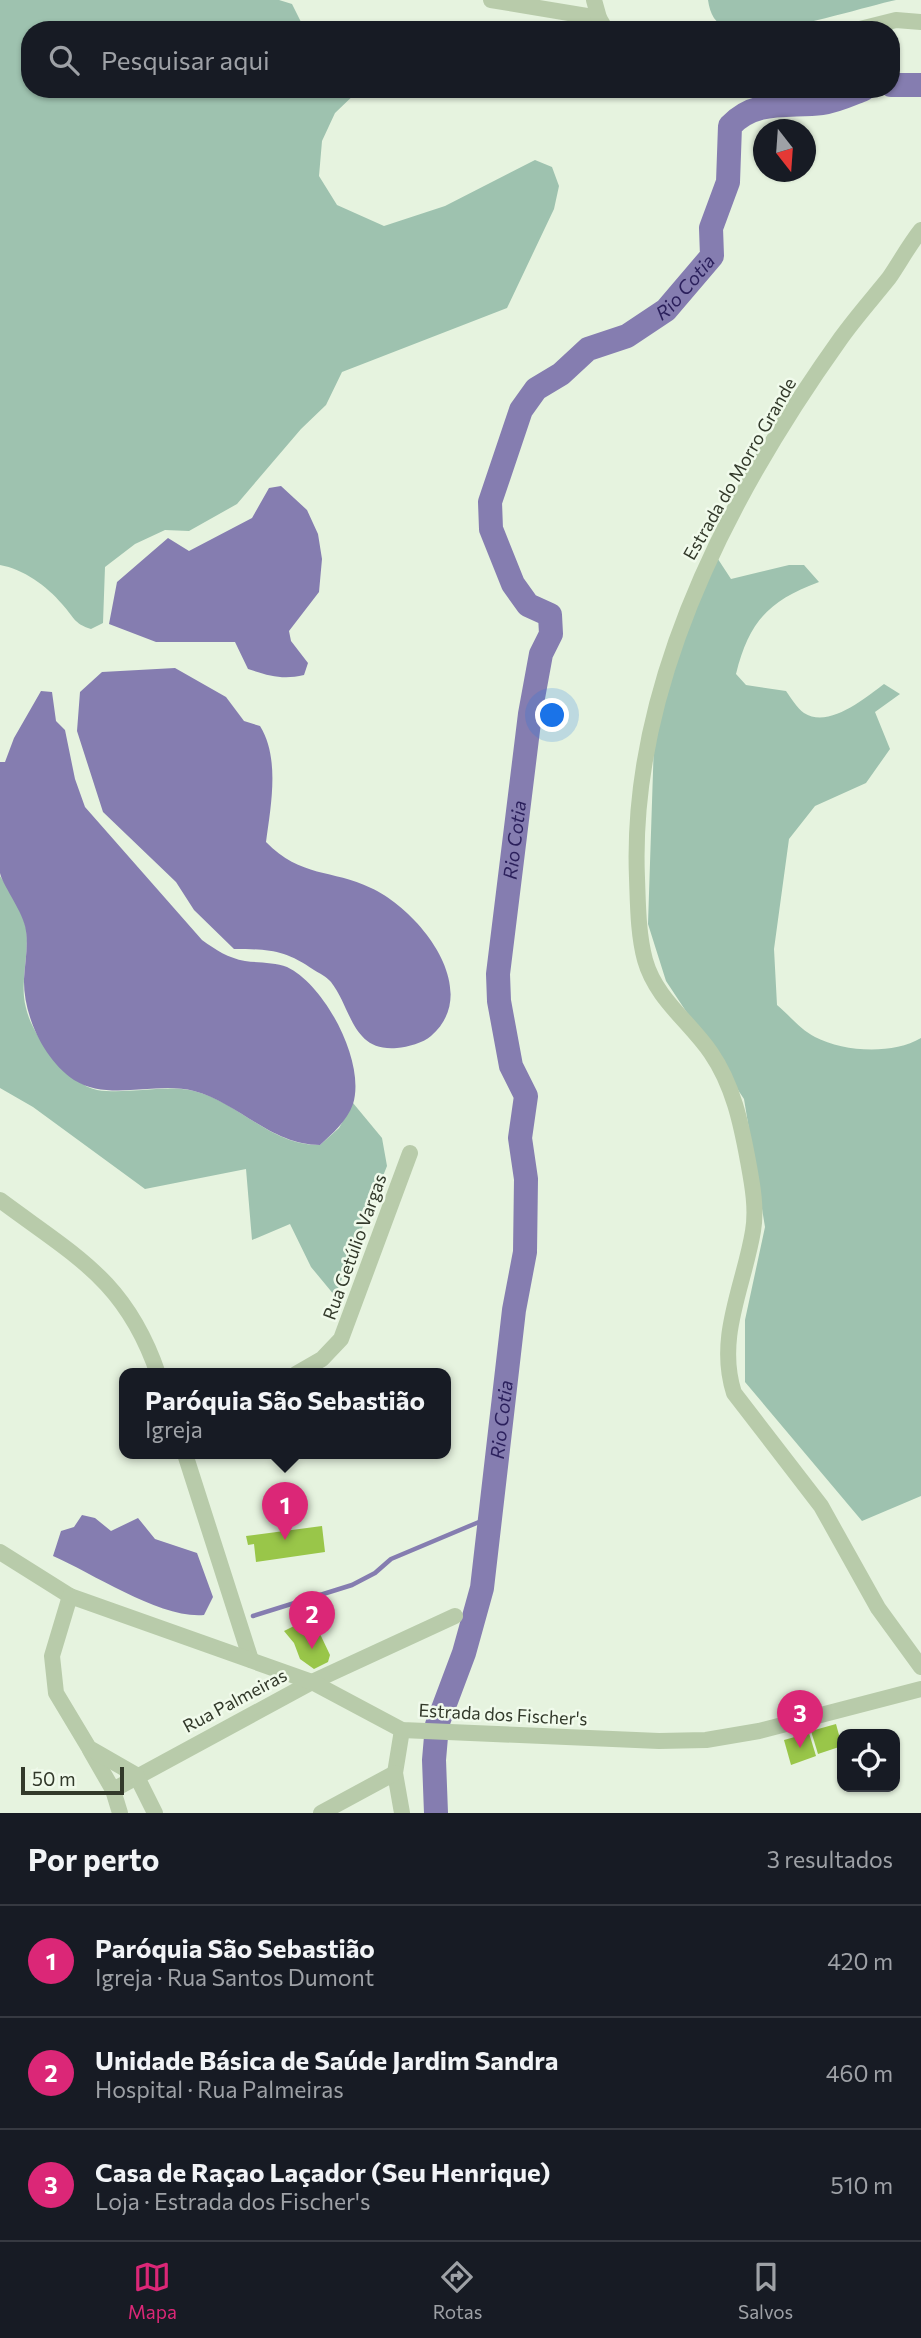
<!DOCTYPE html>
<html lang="pt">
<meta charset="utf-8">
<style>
body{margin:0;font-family:Commissioner,sans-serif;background:#20242c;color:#f1f3f6}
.controls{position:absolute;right:21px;bottom:21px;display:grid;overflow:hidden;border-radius:14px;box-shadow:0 2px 5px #0004}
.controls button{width:63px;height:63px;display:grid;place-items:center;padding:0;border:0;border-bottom:2px solid #363941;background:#171b24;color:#f1f3f6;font:35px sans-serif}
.compass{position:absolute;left:753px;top:119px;width:63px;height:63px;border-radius:50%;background:#171b24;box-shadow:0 2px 5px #0004;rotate:163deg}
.scale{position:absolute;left:21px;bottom:18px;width:103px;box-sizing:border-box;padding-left:7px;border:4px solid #32392a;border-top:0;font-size:19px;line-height:24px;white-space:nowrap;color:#32392a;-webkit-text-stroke:5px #f0faeb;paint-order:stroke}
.you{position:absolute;left:553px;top:716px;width:24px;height:24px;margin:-18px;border:5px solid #fff;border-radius:50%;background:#1a73e8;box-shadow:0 0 0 10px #1a73e833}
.badge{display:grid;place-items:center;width:46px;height:46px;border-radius:50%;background:#db2777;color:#fff;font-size:23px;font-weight:700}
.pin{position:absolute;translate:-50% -58px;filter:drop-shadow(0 2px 4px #0008)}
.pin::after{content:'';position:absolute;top:37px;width:24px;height:21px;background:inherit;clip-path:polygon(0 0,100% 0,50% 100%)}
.popup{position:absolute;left:119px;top:1368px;width:332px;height:91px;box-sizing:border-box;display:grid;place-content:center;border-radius:14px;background:#171b24;filter:drop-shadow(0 2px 5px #0005);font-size:23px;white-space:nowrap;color:#9ea1a6}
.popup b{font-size:26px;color:#f1f3f6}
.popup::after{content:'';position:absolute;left:50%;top:100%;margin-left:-14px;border:14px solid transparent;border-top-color:#171b24}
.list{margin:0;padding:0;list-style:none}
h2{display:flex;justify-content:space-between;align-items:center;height:91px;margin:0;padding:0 28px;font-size:30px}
h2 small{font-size:23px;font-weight:400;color:#9ea1a6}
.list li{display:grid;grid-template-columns:46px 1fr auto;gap:21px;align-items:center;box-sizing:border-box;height:112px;padding:0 28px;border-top:2px solid #363941}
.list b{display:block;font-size:26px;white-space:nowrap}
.list p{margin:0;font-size:23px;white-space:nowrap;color:#9ea1a6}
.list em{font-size:23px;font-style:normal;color:#9ea1a6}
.icon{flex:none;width:38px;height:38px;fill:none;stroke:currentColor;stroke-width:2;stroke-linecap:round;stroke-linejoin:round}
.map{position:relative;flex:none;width:921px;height:1813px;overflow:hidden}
.search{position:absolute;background:#171b24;box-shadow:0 2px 5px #0004;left:21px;right:21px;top:21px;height:77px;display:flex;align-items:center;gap:18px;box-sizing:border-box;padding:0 24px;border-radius:28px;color:#9ea1a6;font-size:26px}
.sheet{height:427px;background:#171b24}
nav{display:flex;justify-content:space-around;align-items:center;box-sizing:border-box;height:98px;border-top:2px solid #363941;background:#171b24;font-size:19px;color:#9ea1a6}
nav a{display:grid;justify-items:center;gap:4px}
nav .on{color:#db2777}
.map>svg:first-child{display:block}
.green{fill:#9ec2af}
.water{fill:#857db0}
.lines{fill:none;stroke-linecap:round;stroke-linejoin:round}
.stream{stroke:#857db0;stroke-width:4.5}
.river{stroke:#857db0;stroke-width:24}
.building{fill:#99c649}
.minor{stroke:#b8cbaa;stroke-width:16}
.labels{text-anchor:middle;stroke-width:5;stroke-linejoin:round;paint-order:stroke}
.street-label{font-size:18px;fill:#32392a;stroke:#f0faeb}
.water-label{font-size:19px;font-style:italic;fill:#2a1f5b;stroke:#f0faeb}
</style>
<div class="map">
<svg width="921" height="1813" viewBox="0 0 921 1813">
<rect width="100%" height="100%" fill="#e6f3df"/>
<!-- green -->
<g class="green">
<path d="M0,0H279L292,4L305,30H30V89H360L335,113L322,141L319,176L337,205L384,226L445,206L535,160L552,167L559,186L554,209L507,308L342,372L326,405L301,429L237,504L189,531L165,530L135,544L105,567L103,623L91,629C74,624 73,616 62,604C47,586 23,569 0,565Z"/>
<path d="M708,0H896C859,8 762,40 729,29C715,24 710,14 708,0Z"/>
<path d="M714,553L731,579L789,565H804L819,582C768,601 749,622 736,674L746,685L786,691C791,698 797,708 804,713C829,729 865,698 884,684L900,694L875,712L890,749L866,783L815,806L789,839L774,949L777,1005C789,1015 801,1030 815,1037C844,1052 892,1055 921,1038V1496L862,1521L745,1382V1320L765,1227L744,1099L666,981L648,924L655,711Z"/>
<path d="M0,876C10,891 22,909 26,928C30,954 19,982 26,1008C32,1036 68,1084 97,1090C128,1095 163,1084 194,1091C239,1102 271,1146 320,1145L339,1128L353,1103L382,1138L387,1166L335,1296L311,1267L290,1224L252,1240L246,1169L145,1189L33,1107L0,1088Z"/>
</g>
<!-- water -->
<g class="water">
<path d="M281,486L307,510L318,534L322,559L319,592L289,631L291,641L308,663L304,675C283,680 269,676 248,669L235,642H156L109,624L117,582L168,538L189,551L252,518L269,488Z"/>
<path d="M175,668L226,697L244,721L260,726C280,758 271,805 266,842C301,878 332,869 371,888C418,909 484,990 431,1036C423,1043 408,1047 397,1048C352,1052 352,1009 331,982C327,977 319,973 314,970C285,950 269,949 234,949L194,910L176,882L103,812L77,731L80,692L102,672Z"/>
<path d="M41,691L52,692L56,721L65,730L75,779L85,807L202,940C216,950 228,958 245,961C258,963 275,962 287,967C325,985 366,1062 353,1104C347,1121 332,1134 320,1145C271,1145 239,1103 194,1091C156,1081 109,1102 74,1080C43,1059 23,1014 24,979C25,962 29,942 25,926C21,909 2,884 0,873C0,842 0,795 0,762H5L14,738Z"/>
<path d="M82,1515L95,1518L111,1531L138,1518L155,1539L197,1553L213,1597L204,1615C161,1619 94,1574 53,1556L61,1531L74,1527Z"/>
</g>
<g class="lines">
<!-- stream -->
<polyline class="stream" points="253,1616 352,1585 375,1573 391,1559 479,1522 488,1526"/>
<!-- river -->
<g class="river">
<polyline points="891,85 921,85"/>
<path id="s1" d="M436,1813L434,1760L437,1725L464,1653L482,1588L514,1310L525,1252L526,1179L520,1138L526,1096L511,1066L499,1001L498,974L530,714L541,654L551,634L550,615L528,605L513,584L491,529L490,502L521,410L536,389L561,374L588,349L627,336L666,310L712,256L711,228L728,182L730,126C755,99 788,107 822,103C837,101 851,94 864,89"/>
</g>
</g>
<!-- building -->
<g class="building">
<polygon points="322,1526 325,1552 256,1562 254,1544 248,1545 246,1536"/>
<polygon points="312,1617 330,1655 328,1662 314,1669 300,1659 294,1643 284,1631"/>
<polygon points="836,1724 842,1746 818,1754 811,1731"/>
<polygon points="809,1733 816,1756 791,1765 784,1740"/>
</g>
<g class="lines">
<!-- minor -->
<g class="minor">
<polyline points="491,0 599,18"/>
<polyline points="594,0 599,18 606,30"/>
<polyline points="856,30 896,20 921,22"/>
<path d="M921,230C909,245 900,262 889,278C873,298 856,317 841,338C731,492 629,684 637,878C638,905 638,934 645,960C656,999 689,1021 711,1053C733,1085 741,1123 748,1161C752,1183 757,1208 753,1231C744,1286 716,1337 734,1393L821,1506L878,1608L921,1667"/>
<path d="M0,1200C75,1256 126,1280 158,1374"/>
<polyline points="296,1374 322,1359 341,1339 410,1153"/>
<polyline points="185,1454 251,1660"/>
<polyline points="0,1552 70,1596"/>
<polyline points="402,1730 395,1773 402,1813"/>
<polyline points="90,1750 113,1790 120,1813"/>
<polyline points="113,1790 312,1682 455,1616"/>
<polyline points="155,1813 136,1775 89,1748 56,1693 52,1656 70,1596 312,1682 402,1730 659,1741 706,1740 759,1731 921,1689"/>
<polyline points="321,1813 395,1773"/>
</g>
</g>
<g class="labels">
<!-- street labels -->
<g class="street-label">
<text transform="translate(740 469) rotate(-60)" y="6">Estrada do Morro Grande</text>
<text transform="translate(355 1247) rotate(-70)" y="6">Rua Getúlio Vargas</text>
<text transform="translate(235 1701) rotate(-28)" y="6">Rua Palmeiras</text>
<text transform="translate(503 1715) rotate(3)" y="6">Estrada dos Fischer's</text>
</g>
<!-- water labels -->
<g class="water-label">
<text dy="7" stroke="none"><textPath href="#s1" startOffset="1662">Rio Cotia</textPath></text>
<text dy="7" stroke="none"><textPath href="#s1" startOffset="990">Rio Cotia</textPath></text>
<text dy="7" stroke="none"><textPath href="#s1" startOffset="402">Rio Cotia</textPath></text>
</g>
</g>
</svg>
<div class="controls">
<button><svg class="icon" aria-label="locate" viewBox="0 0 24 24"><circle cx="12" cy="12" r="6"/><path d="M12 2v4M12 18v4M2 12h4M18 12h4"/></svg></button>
</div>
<svg class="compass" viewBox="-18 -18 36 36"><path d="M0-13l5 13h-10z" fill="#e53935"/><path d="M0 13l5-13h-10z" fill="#9ea1a6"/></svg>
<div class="scale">50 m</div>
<div class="you"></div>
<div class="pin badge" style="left:285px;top:1540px">1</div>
<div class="popup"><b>Paróquia São Sebastião</b>Igreja</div>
<div class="pin badge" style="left:312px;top:1649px">2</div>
<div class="pin badge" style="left:800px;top:1748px">3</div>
<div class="search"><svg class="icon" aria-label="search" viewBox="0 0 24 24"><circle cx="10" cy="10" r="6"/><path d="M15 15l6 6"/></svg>Pesquisar aqui</div>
</div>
<section class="sheet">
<h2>Por perto<small>3 resultados</small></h2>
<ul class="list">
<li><span class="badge">1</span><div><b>Paróquia São Sebastião</b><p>Igreja · Rua Santos Dumont</p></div><em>420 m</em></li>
<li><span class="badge">2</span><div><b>Unidade Básica de Saúde Jardim Sandra</b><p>Hospital · Rua Palmeiras</p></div><em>460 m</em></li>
<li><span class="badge">3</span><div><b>Casa de Raçao Laçador (Seu Henrique)</b><p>Loja · Estrada dos Fischer's</p></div><em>510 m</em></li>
</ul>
</section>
<nav>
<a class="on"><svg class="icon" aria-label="map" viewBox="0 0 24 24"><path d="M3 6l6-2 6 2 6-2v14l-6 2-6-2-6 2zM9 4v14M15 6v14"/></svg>Mapa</a>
<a><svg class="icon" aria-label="directions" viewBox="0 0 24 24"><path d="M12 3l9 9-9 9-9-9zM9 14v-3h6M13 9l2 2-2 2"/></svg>Rotas</a>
<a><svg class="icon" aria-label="saved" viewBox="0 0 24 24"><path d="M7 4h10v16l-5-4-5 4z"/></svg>Salvos</a>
</nav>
